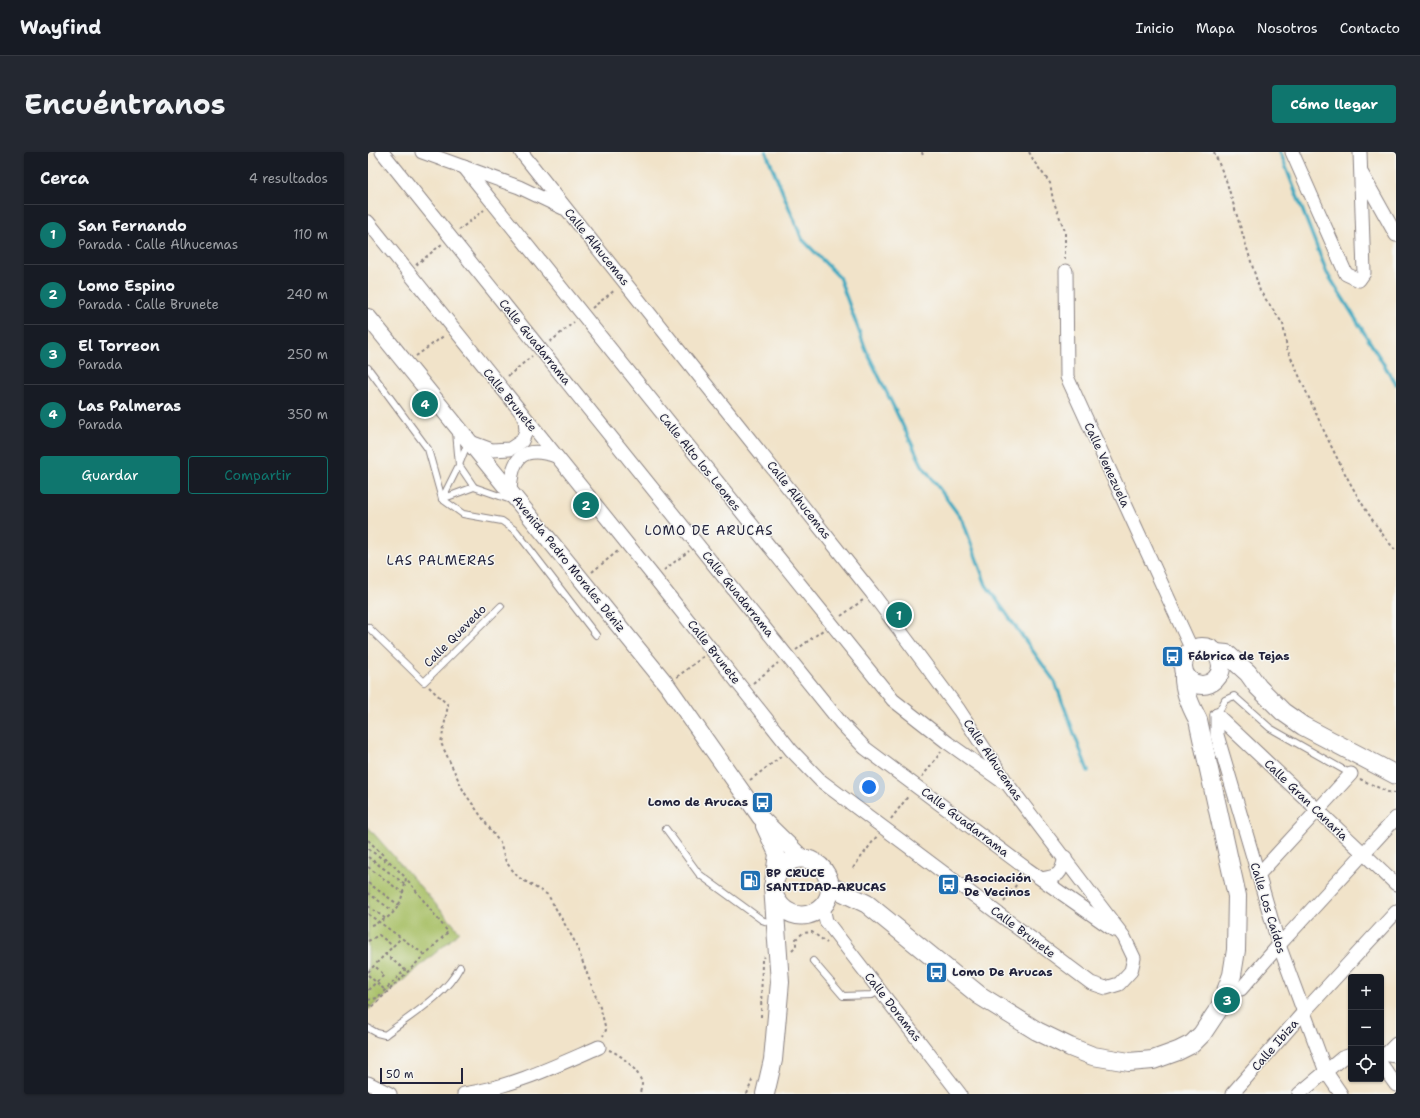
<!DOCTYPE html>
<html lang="es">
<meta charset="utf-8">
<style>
body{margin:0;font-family:"Shantell Sans",sans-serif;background:#242831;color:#f1f3f6}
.controls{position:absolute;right:12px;bottom:12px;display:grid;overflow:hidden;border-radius:4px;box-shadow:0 1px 3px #0004}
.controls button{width:36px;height:36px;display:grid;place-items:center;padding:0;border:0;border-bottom:1px solid #363941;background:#171b24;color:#f1f3f6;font:20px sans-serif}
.scale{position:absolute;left:12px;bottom:10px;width:83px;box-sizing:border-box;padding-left:4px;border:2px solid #22223b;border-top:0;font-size:11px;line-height:14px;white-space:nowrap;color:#22223b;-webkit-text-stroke:3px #f6f6f2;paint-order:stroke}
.you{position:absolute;left:501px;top:635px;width:14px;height:14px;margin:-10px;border:3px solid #fff;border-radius:50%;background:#1a73e8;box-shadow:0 0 0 6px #1a73e833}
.badge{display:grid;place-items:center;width:26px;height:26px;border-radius:50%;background:#0f766e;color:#fff;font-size:13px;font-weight:700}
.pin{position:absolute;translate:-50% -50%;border:2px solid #fff;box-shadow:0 1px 4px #0006}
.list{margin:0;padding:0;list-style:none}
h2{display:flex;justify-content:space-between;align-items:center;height:52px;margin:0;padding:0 16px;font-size:17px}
h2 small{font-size:13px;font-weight:400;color:#9ea1a6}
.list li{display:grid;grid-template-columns:26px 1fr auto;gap:12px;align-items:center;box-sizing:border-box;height:60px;padding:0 16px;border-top:1px solid #363941}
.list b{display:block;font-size:15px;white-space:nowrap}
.list p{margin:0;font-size:13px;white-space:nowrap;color:#9ea1a6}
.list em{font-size:13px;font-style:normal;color:#9ea1a6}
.actions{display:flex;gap:8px;padding:12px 16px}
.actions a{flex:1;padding:9px 0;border:1px solid #0f766e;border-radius:4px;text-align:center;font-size:14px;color:#0f766e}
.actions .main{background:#0f766e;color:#fff}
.icon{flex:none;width:22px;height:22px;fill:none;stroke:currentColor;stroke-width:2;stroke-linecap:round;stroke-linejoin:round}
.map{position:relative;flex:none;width:1028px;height:942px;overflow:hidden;border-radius:4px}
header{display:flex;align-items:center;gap:24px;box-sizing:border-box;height:56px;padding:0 20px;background:#171b24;border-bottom:1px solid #363941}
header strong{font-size:19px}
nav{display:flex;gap:22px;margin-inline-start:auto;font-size:14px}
.intro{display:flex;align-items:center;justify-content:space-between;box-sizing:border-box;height:96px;padding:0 24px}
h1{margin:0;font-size:28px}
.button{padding:10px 18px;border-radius:4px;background:#0f766e;color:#fff;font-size:14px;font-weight:700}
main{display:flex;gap:24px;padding:0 24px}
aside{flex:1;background:#171b24;border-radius:4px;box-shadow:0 1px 3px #0004}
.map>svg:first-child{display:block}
.green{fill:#a7bf65;stroke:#647050}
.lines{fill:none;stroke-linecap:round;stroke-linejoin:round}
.stream{stroke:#40a9c0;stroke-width:3.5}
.service-casing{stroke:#8a8282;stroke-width:8}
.minor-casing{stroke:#8a8282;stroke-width:15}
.tertiary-casing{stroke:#8a8282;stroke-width:18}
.secondary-casing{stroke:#8a8282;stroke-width:20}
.path{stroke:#8a8282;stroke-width:2;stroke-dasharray:3 3;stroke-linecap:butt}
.service{stroke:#fff;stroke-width:6}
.minor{stroke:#fff;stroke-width:13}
.tertiary{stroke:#fff;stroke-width:16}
.secondary{stroke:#fff;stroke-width:18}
.labels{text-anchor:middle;stroke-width:3;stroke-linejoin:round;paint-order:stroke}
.street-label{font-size:12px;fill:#22223b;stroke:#f6f6f2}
.poi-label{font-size:12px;font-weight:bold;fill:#22223b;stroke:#f6f6f2;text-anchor:start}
.neighbourhood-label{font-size:13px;letter-spacing:1px;fill:#22223b;stroke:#f6f6f2}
</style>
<header>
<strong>Wayfind</strong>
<nav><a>Inicio</a><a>Mapa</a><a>Nosotros</a><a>Contacto</a></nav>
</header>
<div class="intro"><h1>Encuéntranos</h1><a class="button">Cómo llegar</a></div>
<main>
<aside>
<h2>Cerca<small>4 resultados</small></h2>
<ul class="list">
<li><span class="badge">1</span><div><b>San Fernando</b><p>Parada · Calle Alhucemas</p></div><em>110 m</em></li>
<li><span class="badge">2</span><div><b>Lomo Espino</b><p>Parada · Calle Brunete</p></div><em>240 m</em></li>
<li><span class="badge">3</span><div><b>El Torreon</b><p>Parada</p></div><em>250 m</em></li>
<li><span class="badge">4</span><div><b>Las Palmeras</b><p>Parada</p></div><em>350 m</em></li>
</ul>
<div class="actions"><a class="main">Guardar</a><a>Compartir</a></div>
</aside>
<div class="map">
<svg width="1028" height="942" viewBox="0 0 1028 942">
<rect width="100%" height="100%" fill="#f6f6f2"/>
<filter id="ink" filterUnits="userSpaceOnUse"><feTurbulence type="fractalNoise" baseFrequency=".025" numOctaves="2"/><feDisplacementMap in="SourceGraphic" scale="8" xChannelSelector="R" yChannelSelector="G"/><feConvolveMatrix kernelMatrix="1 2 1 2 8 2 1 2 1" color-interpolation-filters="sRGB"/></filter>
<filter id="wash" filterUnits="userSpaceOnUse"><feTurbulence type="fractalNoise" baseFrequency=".012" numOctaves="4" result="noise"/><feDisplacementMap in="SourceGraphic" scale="16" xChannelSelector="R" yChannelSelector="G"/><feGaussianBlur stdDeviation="0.9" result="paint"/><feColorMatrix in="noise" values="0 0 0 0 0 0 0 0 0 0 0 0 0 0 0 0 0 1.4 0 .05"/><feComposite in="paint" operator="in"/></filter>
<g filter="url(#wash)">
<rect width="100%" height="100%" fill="#f1e3c9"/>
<!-- green -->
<polygon class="green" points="0,675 92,780 0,858"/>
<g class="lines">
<!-- stream -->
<g class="stream">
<polyline points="398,0 434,87 471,125 498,198 554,313 595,369 618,433 687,530 720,619"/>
<polyline points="912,0 959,121 1028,232"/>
</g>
</g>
</g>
<g filter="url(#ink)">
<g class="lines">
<defs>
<g id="service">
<polyline points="0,216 60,297 74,347 95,362 134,369 148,379 228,483"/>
<polyline points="88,280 91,313 106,335 143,348"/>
<polyline points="100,290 91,313 74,347 106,335"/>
<polyline points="0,475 56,530 133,454"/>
<polyline points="849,563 857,548 866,544 902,576 983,622"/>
<polyline points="298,677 331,722 394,768 405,772"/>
<polyline points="445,809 475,844 504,843 512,838"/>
<path d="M0,876L9,881L17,883C43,863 76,845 92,815"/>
</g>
<g id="minor">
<polyline points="14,0 473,571 497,596 659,717 746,778"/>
<polyline points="54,0 151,35 195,56"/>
<polyline points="924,0 978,122 991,128 996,121 992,0"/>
<polyline points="96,15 525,548 580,591 635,630"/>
<polyline points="994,22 1028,83"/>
<polyline points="0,70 286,425 423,598 453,629 723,831 738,836 751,832 763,819 766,806 756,785 641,634 591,558 504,441 153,0"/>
<polyline points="698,119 699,225 824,498"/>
<polyline points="100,289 124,298 142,297 154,289 158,279 157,266"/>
<path d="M142,339C144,305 154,293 188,304"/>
<polyline points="849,563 849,583 911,793 958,920 973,942"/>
<polyline points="849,563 1028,732"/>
<polyline points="890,723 983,622"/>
<path d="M674,727C691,724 693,723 697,705"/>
<polyline points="455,755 458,769 592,942"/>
<polyline points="858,841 873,837 911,793 1028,666"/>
<polyline points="1013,902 1028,904"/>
<polyline points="1018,902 1028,892"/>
<polyline points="1013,912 1028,933"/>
<polyline points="0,931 22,942"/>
<path d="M96,942C144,935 187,914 231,895"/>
<polyline points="864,942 934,862 1028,760"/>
<polyline points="931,942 974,906 983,903"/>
</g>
<g id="tertiary">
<polyline points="0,165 299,533 392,665 435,707"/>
<polyline points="396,674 409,702 405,730"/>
</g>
<g id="secondary">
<circle cx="834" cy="514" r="19"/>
<polyline points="848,501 859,502 880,521 890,535 915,560 935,574 1028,623"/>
<path d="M462,734L499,752L611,843L669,879L702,895L725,904L761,910L785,908L810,899L824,892L834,882L852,855L864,823L868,798L869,744L830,568C823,555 815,536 816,522"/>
<path d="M397,942L405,908L412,830L405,734C409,716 423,702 442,708C449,711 455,716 458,722C477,756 424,784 406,743"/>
</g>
</defs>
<!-- service casing -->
<use href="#service" class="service-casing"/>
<!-- minor casing -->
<use href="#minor" class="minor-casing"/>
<!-- tertiary casing -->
<use href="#tertiary" class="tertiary-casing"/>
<!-- secondary casing -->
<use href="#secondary" class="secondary-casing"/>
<!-- path -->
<g class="path">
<polyline points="554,0 555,4"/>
<polyline points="661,0 667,11 682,31 685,48 697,79 697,107"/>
<path d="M846,0L858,28L892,139L915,172L919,197C950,264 980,343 1028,399"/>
<polyline points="91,78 116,58"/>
<polyline points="48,113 74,92"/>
<polyline points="224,156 247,138"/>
<polyline points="182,190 206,170"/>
<polyline points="48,204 77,183"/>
<polyline points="140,224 164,204"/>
<polyline points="296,418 321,399"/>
<polyline points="224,420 250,399"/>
<polyline points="473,464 495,448"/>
<polyline points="428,498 455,478"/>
<polyline points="309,525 336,504"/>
<polyline points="385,531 410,511"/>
<polyline points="61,535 80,553 73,591 96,640 132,691 138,710 150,725 180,743 207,790 233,858 238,878 235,884"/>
<polyline points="554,625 573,600"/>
<polyline points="992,627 1020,640 1028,641"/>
<polyline points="382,628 414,604"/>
<polyline points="523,667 541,643"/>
<path d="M0,688L38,726C33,754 29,765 0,774"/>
<polyline points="0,697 21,711"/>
<polyline points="0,705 37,732"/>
<polyline points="0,715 35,741"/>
<polyline points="485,716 509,684"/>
<polyline points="0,731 31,753"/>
<polyline points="0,741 25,759"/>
<polyline points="636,750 653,726"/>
<polyline points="0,754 18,767"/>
<polyline points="0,762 57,803"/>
<polyline points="0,789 11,783 25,794"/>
<polyline points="424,798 428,794 428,787 435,781 444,780 459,791"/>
<polyline points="0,820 33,786"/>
<polyline points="0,823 17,838"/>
<polyline points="0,838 16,823 6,813"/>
<polyline points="0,848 9,846 37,818 17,802"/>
<polyline points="0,852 4,855 80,780 38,726"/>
<polyline points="393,865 394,807 397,805"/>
<path d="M241,898C253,902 272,919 274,932C274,935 272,939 272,942"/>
<polyline points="379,942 385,926"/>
</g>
<!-- service -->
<use href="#service" class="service"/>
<!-- minor -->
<use href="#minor" class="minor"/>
<!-- tertiary -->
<use href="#tertiary" class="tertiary"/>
<!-- secondary -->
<use href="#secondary" class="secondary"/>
</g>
</g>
<!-- icons -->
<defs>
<symbol id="bus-square" viewBox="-11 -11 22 22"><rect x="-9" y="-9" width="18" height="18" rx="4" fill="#1f6fb2" stroke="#f6f6f2"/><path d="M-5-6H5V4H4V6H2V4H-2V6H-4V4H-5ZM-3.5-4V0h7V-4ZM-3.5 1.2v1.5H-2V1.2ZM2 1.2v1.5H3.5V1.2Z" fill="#fff"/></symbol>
<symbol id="fuel-square" viewBox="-11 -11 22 22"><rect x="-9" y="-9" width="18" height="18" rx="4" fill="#1f6fb2" stroke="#f6f6f2"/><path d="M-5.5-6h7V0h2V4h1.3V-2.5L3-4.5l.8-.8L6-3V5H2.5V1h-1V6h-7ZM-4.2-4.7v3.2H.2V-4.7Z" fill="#fff"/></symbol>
</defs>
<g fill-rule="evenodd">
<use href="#bus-square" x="792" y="492" width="25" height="25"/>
<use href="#bus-square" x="382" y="638" width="25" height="25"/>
<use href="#fuel-square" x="370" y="716" width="25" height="25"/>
<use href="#bus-square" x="568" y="720" width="25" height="25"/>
<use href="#bus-square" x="556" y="808" width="25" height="25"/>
</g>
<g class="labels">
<!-- street labels -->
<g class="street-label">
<text transform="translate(229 95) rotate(51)" y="4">Calle Alhucemas</text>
<text transform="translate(167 190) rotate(51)" y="4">Calle Guadarrama</text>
<text transform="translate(142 248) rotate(51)" y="4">Calle Brunete</text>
<text transform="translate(332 310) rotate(51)" y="4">Calle Alto los Leones</text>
<text transform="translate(739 313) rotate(65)" y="4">Calle Venezuela</text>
<text transform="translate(431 348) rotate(52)" y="4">Calle Alhucemas</text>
<text transform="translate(201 412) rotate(51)" y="4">Avenida Pedro Morales Déniz</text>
<text transform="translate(370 442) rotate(51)" y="4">Calle Guadarrama</text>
<text transform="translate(87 484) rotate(-45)" y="4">Calle Quevedo</text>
<text transform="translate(346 500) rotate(52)" y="4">Calle Brunete</text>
<text transform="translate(625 608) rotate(56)" y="4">Calle Alhucemas</text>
<text transform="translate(938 648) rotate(44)" y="4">Calle Gran Canaria</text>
<text transform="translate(597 670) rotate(37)" y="4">Calle Guadarrama</text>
<text transform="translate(900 756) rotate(73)" y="4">Calle Los Caídos</text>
<text transform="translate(655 780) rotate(37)" y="4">Calle Brunete</text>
<text transform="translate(525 855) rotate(52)" y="4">Calle Doramas</text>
<text transform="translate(907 893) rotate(-49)" y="4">Calle Ibiza</text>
</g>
<!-- poi labels -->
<g class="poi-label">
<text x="820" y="508">Fábrica de Tejas</text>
<text x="380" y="654" text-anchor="end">Lomo de Arucas</text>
<text x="398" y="725">BP CRUCE<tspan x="398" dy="14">SANTIDAD-ARUCAS</tspan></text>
<text x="596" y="730">Asociación<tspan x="596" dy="14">De Vecinos</tspan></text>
<text x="584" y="824">Lomo De Arucas</text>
</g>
<!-- neighbourhood labels -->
<g class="neighbourhood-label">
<text x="341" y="383">LOMO DE ARUCAS</text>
<text x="73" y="413">LAS PALMERAS</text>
</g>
</g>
</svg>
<div class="controls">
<button>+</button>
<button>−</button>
<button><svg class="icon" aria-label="locate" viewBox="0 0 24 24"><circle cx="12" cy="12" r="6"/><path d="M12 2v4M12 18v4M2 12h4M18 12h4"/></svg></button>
</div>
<div class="scale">50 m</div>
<div class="you"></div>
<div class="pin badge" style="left:531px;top:463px">1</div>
<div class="pin badge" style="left:218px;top:353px">2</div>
<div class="pin badge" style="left:859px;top:848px">3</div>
<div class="pin badge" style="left:57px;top:252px">4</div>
</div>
</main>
